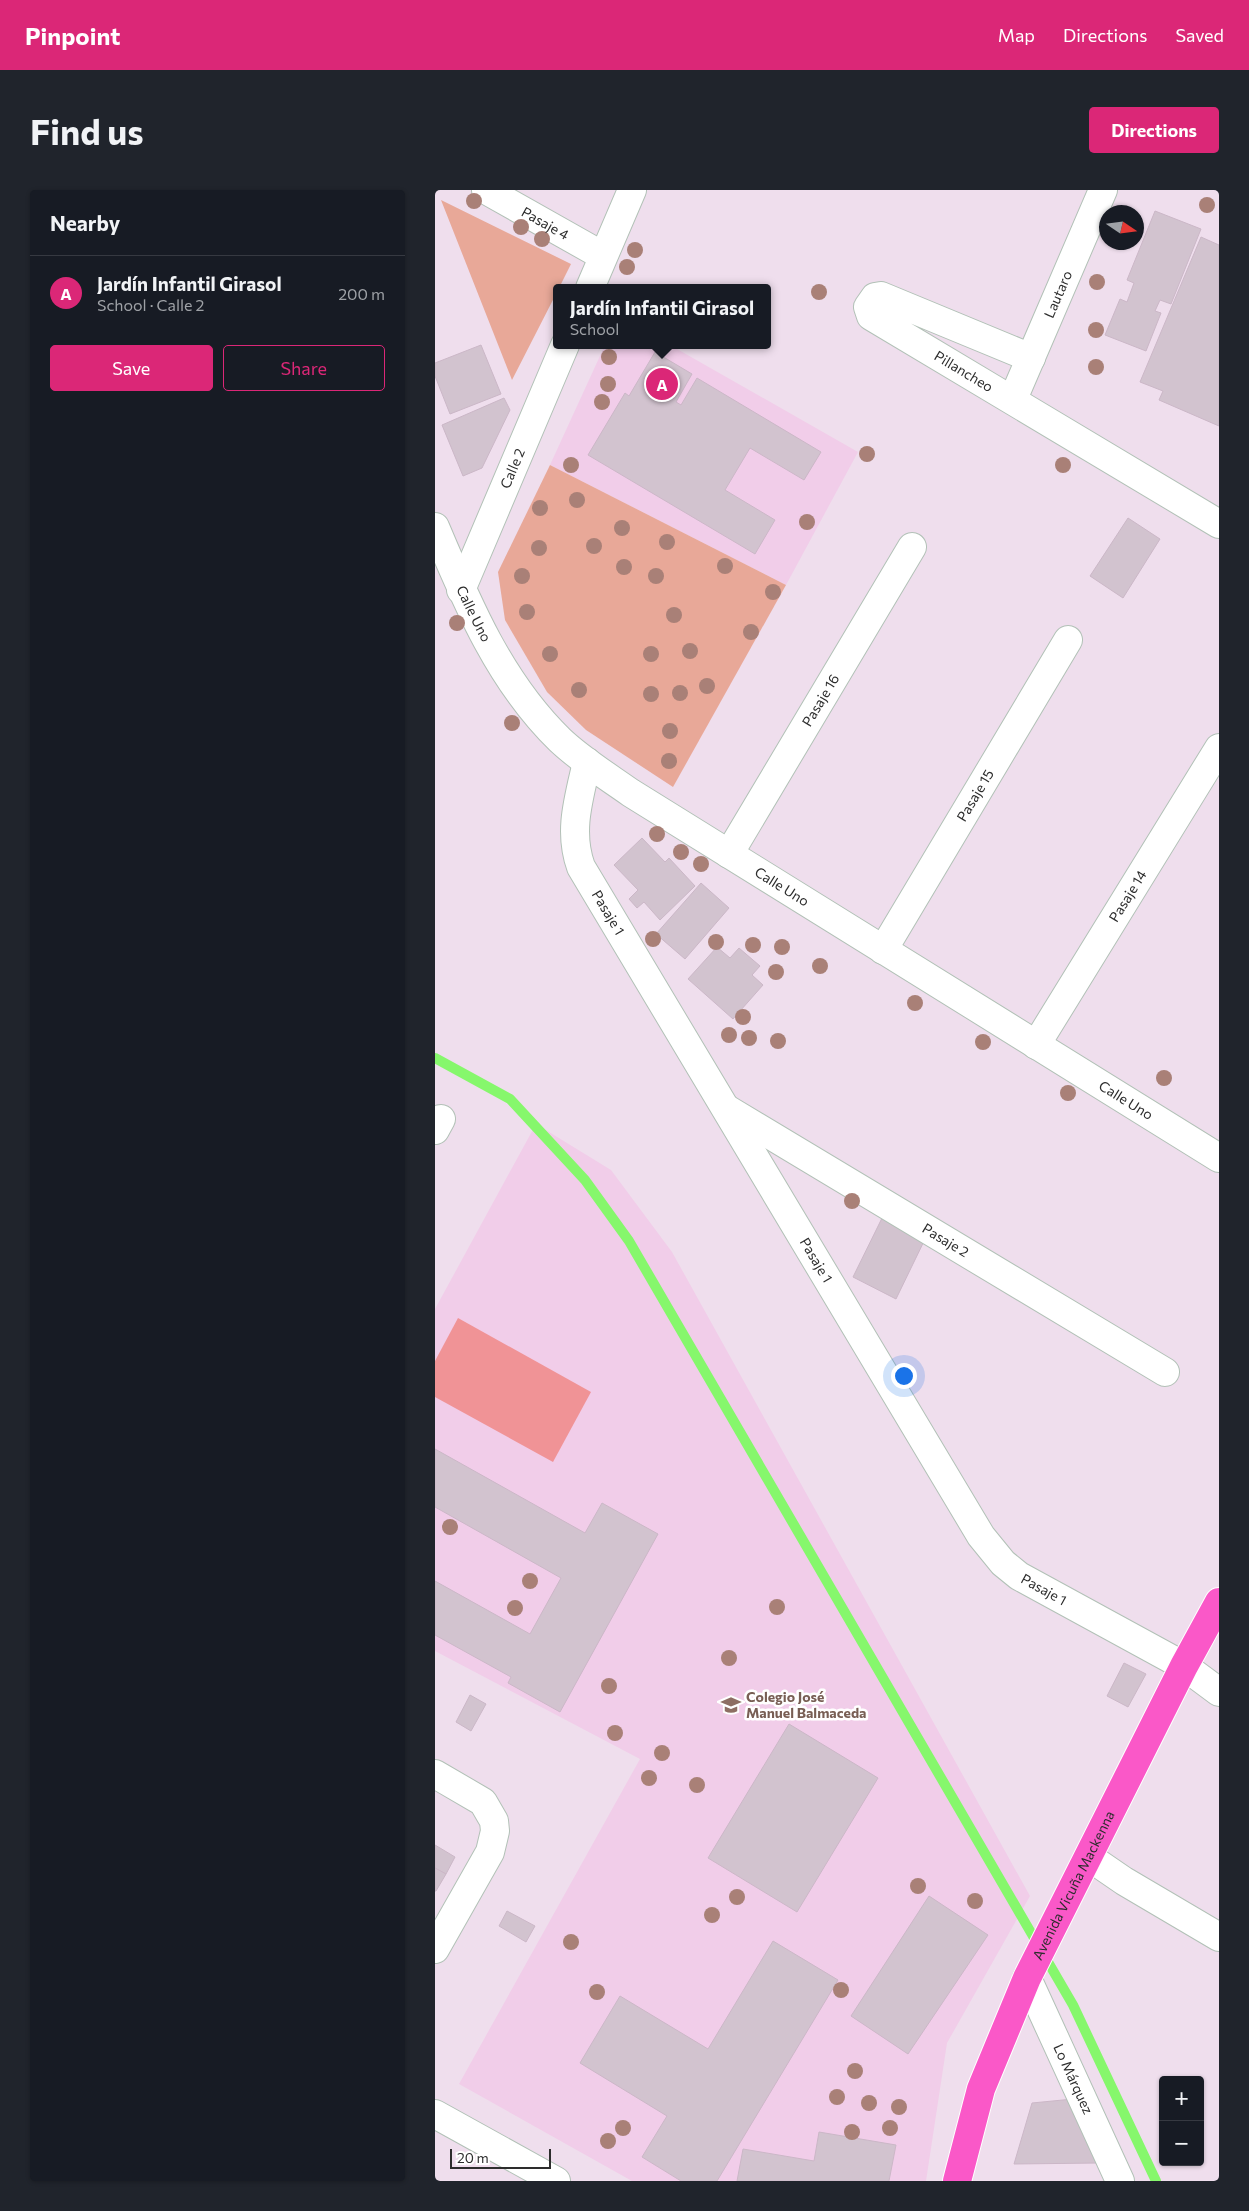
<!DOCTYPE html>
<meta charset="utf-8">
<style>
body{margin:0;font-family:Commissioner,sans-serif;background:#20242c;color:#f1f3f6}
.controls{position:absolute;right:15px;bottom:15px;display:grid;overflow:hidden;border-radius:5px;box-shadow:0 1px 4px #0004}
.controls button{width:45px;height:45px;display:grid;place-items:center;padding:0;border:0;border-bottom:1px solid #363941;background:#171b24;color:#f1f3f6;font:25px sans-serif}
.compass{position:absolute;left:664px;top:15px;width:45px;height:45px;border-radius:50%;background:#171b24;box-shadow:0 1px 4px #0004;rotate:103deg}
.scale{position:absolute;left:15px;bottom:12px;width:101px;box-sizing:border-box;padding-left:5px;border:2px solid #2d2d2d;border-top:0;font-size:14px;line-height:18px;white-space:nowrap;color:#2d2d2d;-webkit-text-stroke:4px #fff;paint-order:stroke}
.you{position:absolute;left:468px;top:1185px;width:18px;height:18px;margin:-12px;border:4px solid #fff;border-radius:50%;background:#1a73e8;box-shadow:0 0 0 8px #1a73e833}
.badge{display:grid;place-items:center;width:32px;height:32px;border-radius:50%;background:#db2777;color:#fff;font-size:16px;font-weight:700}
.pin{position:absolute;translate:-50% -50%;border:2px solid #fff;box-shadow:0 1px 5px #0006}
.popup{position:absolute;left:118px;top:94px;width:218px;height:65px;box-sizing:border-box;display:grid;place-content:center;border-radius:5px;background:#171b24;filter:drop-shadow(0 1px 4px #0005);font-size:16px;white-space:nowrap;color:#9ea1a6}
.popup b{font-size:19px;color:#f1f3f6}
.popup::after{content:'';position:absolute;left:50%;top:100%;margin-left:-10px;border:10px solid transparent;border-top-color:#171b24}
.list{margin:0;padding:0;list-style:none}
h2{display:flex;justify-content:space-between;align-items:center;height:65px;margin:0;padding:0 20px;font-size:21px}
h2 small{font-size:16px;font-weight:400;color:#9ea1a6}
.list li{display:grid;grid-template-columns:32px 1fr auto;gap:15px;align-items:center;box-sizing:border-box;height:75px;padding:0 20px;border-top:1px solid #363941}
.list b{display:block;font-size:19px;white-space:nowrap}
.list p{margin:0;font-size:16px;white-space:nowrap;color:#9ea1a6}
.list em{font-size:16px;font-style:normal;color:#9ea1a6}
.actions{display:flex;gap:10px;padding:15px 20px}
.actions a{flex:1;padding:11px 0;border:1px solid #db2777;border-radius:5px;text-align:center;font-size:18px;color:#db2777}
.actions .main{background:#db2777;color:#fff}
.map{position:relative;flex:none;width:784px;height:1991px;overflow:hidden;border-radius:5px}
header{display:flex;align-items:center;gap:30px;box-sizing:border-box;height:70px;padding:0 25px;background:#db2777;color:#fff}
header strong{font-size:24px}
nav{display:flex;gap:28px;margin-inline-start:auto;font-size:18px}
.intro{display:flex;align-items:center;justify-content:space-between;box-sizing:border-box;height:120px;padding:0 30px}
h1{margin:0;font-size:35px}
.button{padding:12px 22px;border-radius:5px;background:#db2777;color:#fff;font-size:18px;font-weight:700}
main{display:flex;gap:30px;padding:0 30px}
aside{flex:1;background:#171b24;border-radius:5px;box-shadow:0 1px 4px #0004}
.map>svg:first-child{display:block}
.education{fill:#f1cde9}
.green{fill:#e8a898}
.pitch{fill:#f09396}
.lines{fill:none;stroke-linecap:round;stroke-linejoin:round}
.stream{stroke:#86f76c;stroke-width:10}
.building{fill:#d2c3cf;stroke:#cbb7c7}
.minor-casing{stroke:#b2c1b7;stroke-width:30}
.major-casing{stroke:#fff;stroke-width:30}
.minor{stroke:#fff;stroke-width:28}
.major{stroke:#fa58c8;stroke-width:28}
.tree{fill:#a98077}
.labels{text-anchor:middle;stroke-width:5;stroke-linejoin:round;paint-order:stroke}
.street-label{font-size:14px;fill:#2d2d2d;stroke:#fff}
.education-label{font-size:14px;font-weight:bold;fill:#785e54;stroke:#fff;text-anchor:start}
</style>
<header>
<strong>Pinpoint</strong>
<nav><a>Map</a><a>Directions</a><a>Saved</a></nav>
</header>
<div class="intro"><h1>Find us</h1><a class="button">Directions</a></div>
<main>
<aside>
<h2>Nearby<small></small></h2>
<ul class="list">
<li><span class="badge">A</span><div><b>Jardín Infantil Girasol</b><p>School · Calle 2</p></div><em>200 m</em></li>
</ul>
<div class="actions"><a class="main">Save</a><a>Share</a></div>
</aside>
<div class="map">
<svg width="784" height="1991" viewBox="0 0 784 1991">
<rect width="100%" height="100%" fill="#efdeed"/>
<!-- education -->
<g class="education">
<polygon points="170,155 235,155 423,262 351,395 115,275"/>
<polygon points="101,934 176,980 237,1062 595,1706 512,1853 491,1991 197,1991 24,1894 205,1569 0,1461 0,1119"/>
</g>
<!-- green -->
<g class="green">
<polygon points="6,10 136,74 124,98 122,98 122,102 77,190"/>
<polygon points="115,275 351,395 238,597 151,540 112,502 70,430 63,382"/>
</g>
<!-- pitch -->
<polygon class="pitch" points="23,1128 156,1202 118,1272 0,1207 0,1171"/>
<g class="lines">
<!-- stream -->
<polyline class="stream" points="0,868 75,909 150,990 194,1051 638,1815 721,1991"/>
</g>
<!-- building -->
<g class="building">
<polygon points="720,21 766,39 736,114 725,110 720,121 726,123 711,161 670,145 685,109 692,112 699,93 692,90"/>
<polygon points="766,47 784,55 784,236 724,210 728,201 705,192"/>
<polygon points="46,155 66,204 15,224 0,186 0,173"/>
<polygon points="220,162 257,184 241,212 246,215 262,188 386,262 369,290 315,258 290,300 340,330 320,364 153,265 190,203 194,206"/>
<polygon points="69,208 75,220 47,278 28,286 7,235"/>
<polygon points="693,328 725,349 688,408 655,386"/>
<polygon points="207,648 230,672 234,668 260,696 225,730 209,712 202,718 194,709 203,700 179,675"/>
<polygon points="266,693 294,718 250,769 221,744"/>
<polygon points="282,757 295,768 304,758 325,776 317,785 328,795 298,829 253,789"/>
<polygon points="450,1022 493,1043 461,1109 418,1087"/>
<polygon points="0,1259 150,1343 167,1313 223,1344 125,1522 73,1493 76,1487 0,1445 0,1391 95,1444 126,1388 0,1317"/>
<polygon points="689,1473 711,1484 693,1517 672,1506"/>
<polygon points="35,1505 51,1514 36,1541 21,1532"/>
<polygon points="354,1534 443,1588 362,1722 273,1668"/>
<polygon points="0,1655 20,1667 11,1684 0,1678"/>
<polygon points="0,1678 11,1684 1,1701 0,1701"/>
<polygon points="494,1706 553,1745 473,1864 416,1826"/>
<polygon points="72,1721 100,1736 91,1752 64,1736"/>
<polygon points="338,1751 403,1790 282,1991 246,1991 207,1967 232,1926 145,1873 185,1806 273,1859"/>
<polygon points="638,1909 664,1973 579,1974 597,1913"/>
<polygon points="384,1942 461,1955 454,1991 302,1991 308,1959 379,1971"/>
</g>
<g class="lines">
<defs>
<g id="minor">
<path id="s1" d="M51,0L168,66"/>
<polyline points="155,98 197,0"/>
<path id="s2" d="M596,168L446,106L440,107L433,117L436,126L784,334"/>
<path id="s3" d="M578,209L668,0"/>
<path id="s4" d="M0,337C32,413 65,492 125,550C146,570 172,586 196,603L784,968"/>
<path id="s5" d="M26,400L130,155"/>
<path id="s6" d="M152,572C144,608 133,641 146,677L546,1346L568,1373L584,1386L749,1476L784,1502"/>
<path id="s7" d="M294,664L477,357"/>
<path id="s8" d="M448,760L633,450"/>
<path id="s9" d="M601,855L784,558"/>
<path id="s10" d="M292,919L730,1182"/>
<polyline points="0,940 6,929"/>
<polyline points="0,1584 48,1612 59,1631 60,1641 55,1662 0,1759"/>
<polyline points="654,1667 689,1691 784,1747"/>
<path id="s11" d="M592,1788L685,1991"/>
<polyline points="0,1924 121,1991"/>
</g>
<g id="major">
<path id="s12" d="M522,1991L546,1899L592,1788L749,1476L784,1412"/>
</g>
</defs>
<!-- minor casing -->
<use href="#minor" class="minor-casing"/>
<!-- major casing -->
<use href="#major" class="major-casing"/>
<!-- minor -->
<use href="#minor" class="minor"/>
<!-- major -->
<use href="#major" class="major"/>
</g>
<!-- trees -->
<g class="tree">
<circle cx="39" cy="11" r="8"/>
<circle cx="772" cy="15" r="8"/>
<circle cx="86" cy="37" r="8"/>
<circle cx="107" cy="49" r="8"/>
<circle cx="200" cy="60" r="8"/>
<circle cx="192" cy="77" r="8"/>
<circle cx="662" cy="92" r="8"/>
<circle cx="384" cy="102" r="8"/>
<circle cx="661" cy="140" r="8"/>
<circle cx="174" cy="167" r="8"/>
<circle cx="661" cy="177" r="8"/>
<circle cx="173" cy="194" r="8"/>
<circle cx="167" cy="212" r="8"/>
<circle cx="432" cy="264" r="8"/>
<circle cx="136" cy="275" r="8"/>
<circle cx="628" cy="275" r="8"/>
<circle cx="142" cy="310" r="8"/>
<circle cx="105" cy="318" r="8"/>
<circle cx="372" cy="332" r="8"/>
<circle cx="187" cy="338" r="8"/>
<circle cx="232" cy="352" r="8"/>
<circle cx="159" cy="356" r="8"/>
<circle cx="104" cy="358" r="8"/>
<circle cx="290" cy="376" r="8"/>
<circle cx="189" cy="377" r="8"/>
<circle cx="87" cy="386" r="8"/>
<circle cx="221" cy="386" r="8"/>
<circle cx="338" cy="402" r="8"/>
<circle cx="92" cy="422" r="8"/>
<circle cx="239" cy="425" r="8"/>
<circle cx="22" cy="433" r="8"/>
<circle cx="316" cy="442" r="8"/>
<circle cx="255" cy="461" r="8"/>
<circle cx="115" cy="464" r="8"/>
<circle cx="216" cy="464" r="8"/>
<circle cx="272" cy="496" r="8"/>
<circle cx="144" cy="500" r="8"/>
<circle cx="245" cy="503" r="8"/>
<circle cx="216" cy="504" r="8"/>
<circle cx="77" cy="533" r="8"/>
<circle cx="235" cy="541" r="8"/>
<circle cx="234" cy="571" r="8"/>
<circle cx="222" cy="644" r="8"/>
<circle cx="246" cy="662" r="8"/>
<circle cx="266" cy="674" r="8"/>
<circle cx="218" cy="749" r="8"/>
<circle cx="281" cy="752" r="8"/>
<circle cx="318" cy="755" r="8"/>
<circle cx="347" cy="757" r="8"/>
<circle cx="385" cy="776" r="8"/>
<circle cx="341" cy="782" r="8"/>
<circle cx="480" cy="813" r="8"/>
<circle cx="308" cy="827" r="8"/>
<circle cx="294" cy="845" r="8"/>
<circle cx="314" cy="848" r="8"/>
<circle cx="343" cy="851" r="8"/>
<circle cx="548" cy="852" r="8"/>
<circle cx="729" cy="888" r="8"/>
<circle cx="633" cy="903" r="8"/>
<circle cx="417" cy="1011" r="8"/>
<circle cx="15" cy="1337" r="8"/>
<circle cx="95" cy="1391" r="8"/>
<circle cx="342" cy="1417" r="8"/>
<circle cx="80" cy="1418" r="8"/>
<circle cx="294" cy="1468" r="8"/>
<circle cx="174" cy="1496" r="8"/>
<circle cx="180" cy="1543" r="8"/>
<circle cx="227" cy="1563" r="8"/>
<circle cx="214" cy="1588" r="8"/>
<circle cx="262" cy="1595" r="8"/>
<circle cx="483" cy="1696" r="8"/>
<circle cx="302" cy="1707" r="8"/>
<circle cx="540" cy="1711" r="8"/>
<circle cx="277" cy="1725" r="8"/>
<circle cx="136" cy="1752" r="8"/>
<circle cx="406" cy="1800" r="8"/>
<circle cx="162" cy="1802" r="8"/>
<circle cx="420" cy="1881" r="8"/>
<circle cx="402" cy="1907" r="8"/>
<circle cx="434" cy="1913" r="8"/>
<circle cx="464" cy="1917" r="8"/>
<circle cx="188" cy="1938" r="8"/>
<circle cx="455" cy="1938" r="8"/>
<circle cx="417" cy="1942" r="8"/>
<circle cx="173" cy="1951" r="8"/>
</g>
<!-- icons -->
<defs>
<symbol id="school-bare" viewBox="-9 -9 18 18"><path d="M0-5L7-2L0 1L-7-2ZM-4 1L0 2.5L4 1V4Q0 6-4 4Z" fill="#8d6e63" stroke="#fff" stroke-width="2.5" paint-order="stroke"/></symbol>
</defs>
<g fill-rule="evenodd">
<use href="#school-bare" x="282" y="1501" width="28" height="28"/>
</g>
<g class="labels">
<!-- street labels -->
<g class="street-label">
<text dy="5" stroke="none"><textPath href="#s1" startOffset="68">Pasaje 4</textPath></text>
<text dy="5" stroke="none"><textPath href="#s3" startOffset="114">Lautaro</textPath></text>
<text dy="5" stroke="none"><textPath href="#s2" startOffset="298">Pillancheo</textPath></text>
<text dy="5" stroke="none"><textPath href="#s5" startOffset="132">Calle 2</textPath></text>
<text dy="5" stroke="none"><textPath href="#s4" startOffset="95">Calle Uno</textPath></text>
<text dy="5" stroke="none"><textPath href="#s7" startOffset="179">Pasaje 16</textPath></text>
<text dy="5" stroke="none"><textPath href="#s8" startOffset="180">Pasaje 15</textPath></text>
<text dy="5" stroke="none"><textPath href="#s4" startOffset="515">Calle Uno</textPath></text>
<text dy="5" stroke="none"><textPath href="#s9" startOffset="175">Pasaje 14</textPath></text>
<text dy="5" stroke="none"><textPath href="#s6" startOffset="160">Pasaje 1</textPath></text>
<text dy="5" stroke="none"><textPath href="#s4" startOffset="920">Calle Uno</textPath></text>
<text dy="5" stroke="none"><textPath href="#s10" startOffset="255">Pasaje 2</textPath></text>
<text dy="5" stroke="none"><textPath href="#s6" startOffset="565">Pasaje 1</textPath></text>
<text dy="5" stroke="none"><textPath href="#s6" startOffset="970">Pasaje 1</textPath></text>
<text dy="5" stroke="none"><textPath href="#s12" startOffset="319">Avenida Vicuña Mackenna</textPath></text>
<text dy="5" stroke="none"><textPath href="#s11" startOffset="111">Lo Márquez</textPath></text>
</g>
<!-- education labels -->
<g class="education-label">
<text x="311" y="1512">Colegio José<tspan x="311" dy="16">Manuel Balmaceda</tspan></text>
</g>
</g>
</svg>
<div class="controls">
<button>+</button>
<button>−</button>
</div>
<svg class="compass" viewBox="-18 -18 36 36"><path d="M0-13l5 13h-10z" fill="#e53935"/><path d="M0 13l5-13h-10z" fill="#9ea1a6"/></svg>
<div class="scale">20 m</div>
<div class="you"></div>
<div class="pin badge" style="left:227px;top:194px">A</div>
<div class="popup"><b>Jardín Infantil Girasol</b>School</div>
</div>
</main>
